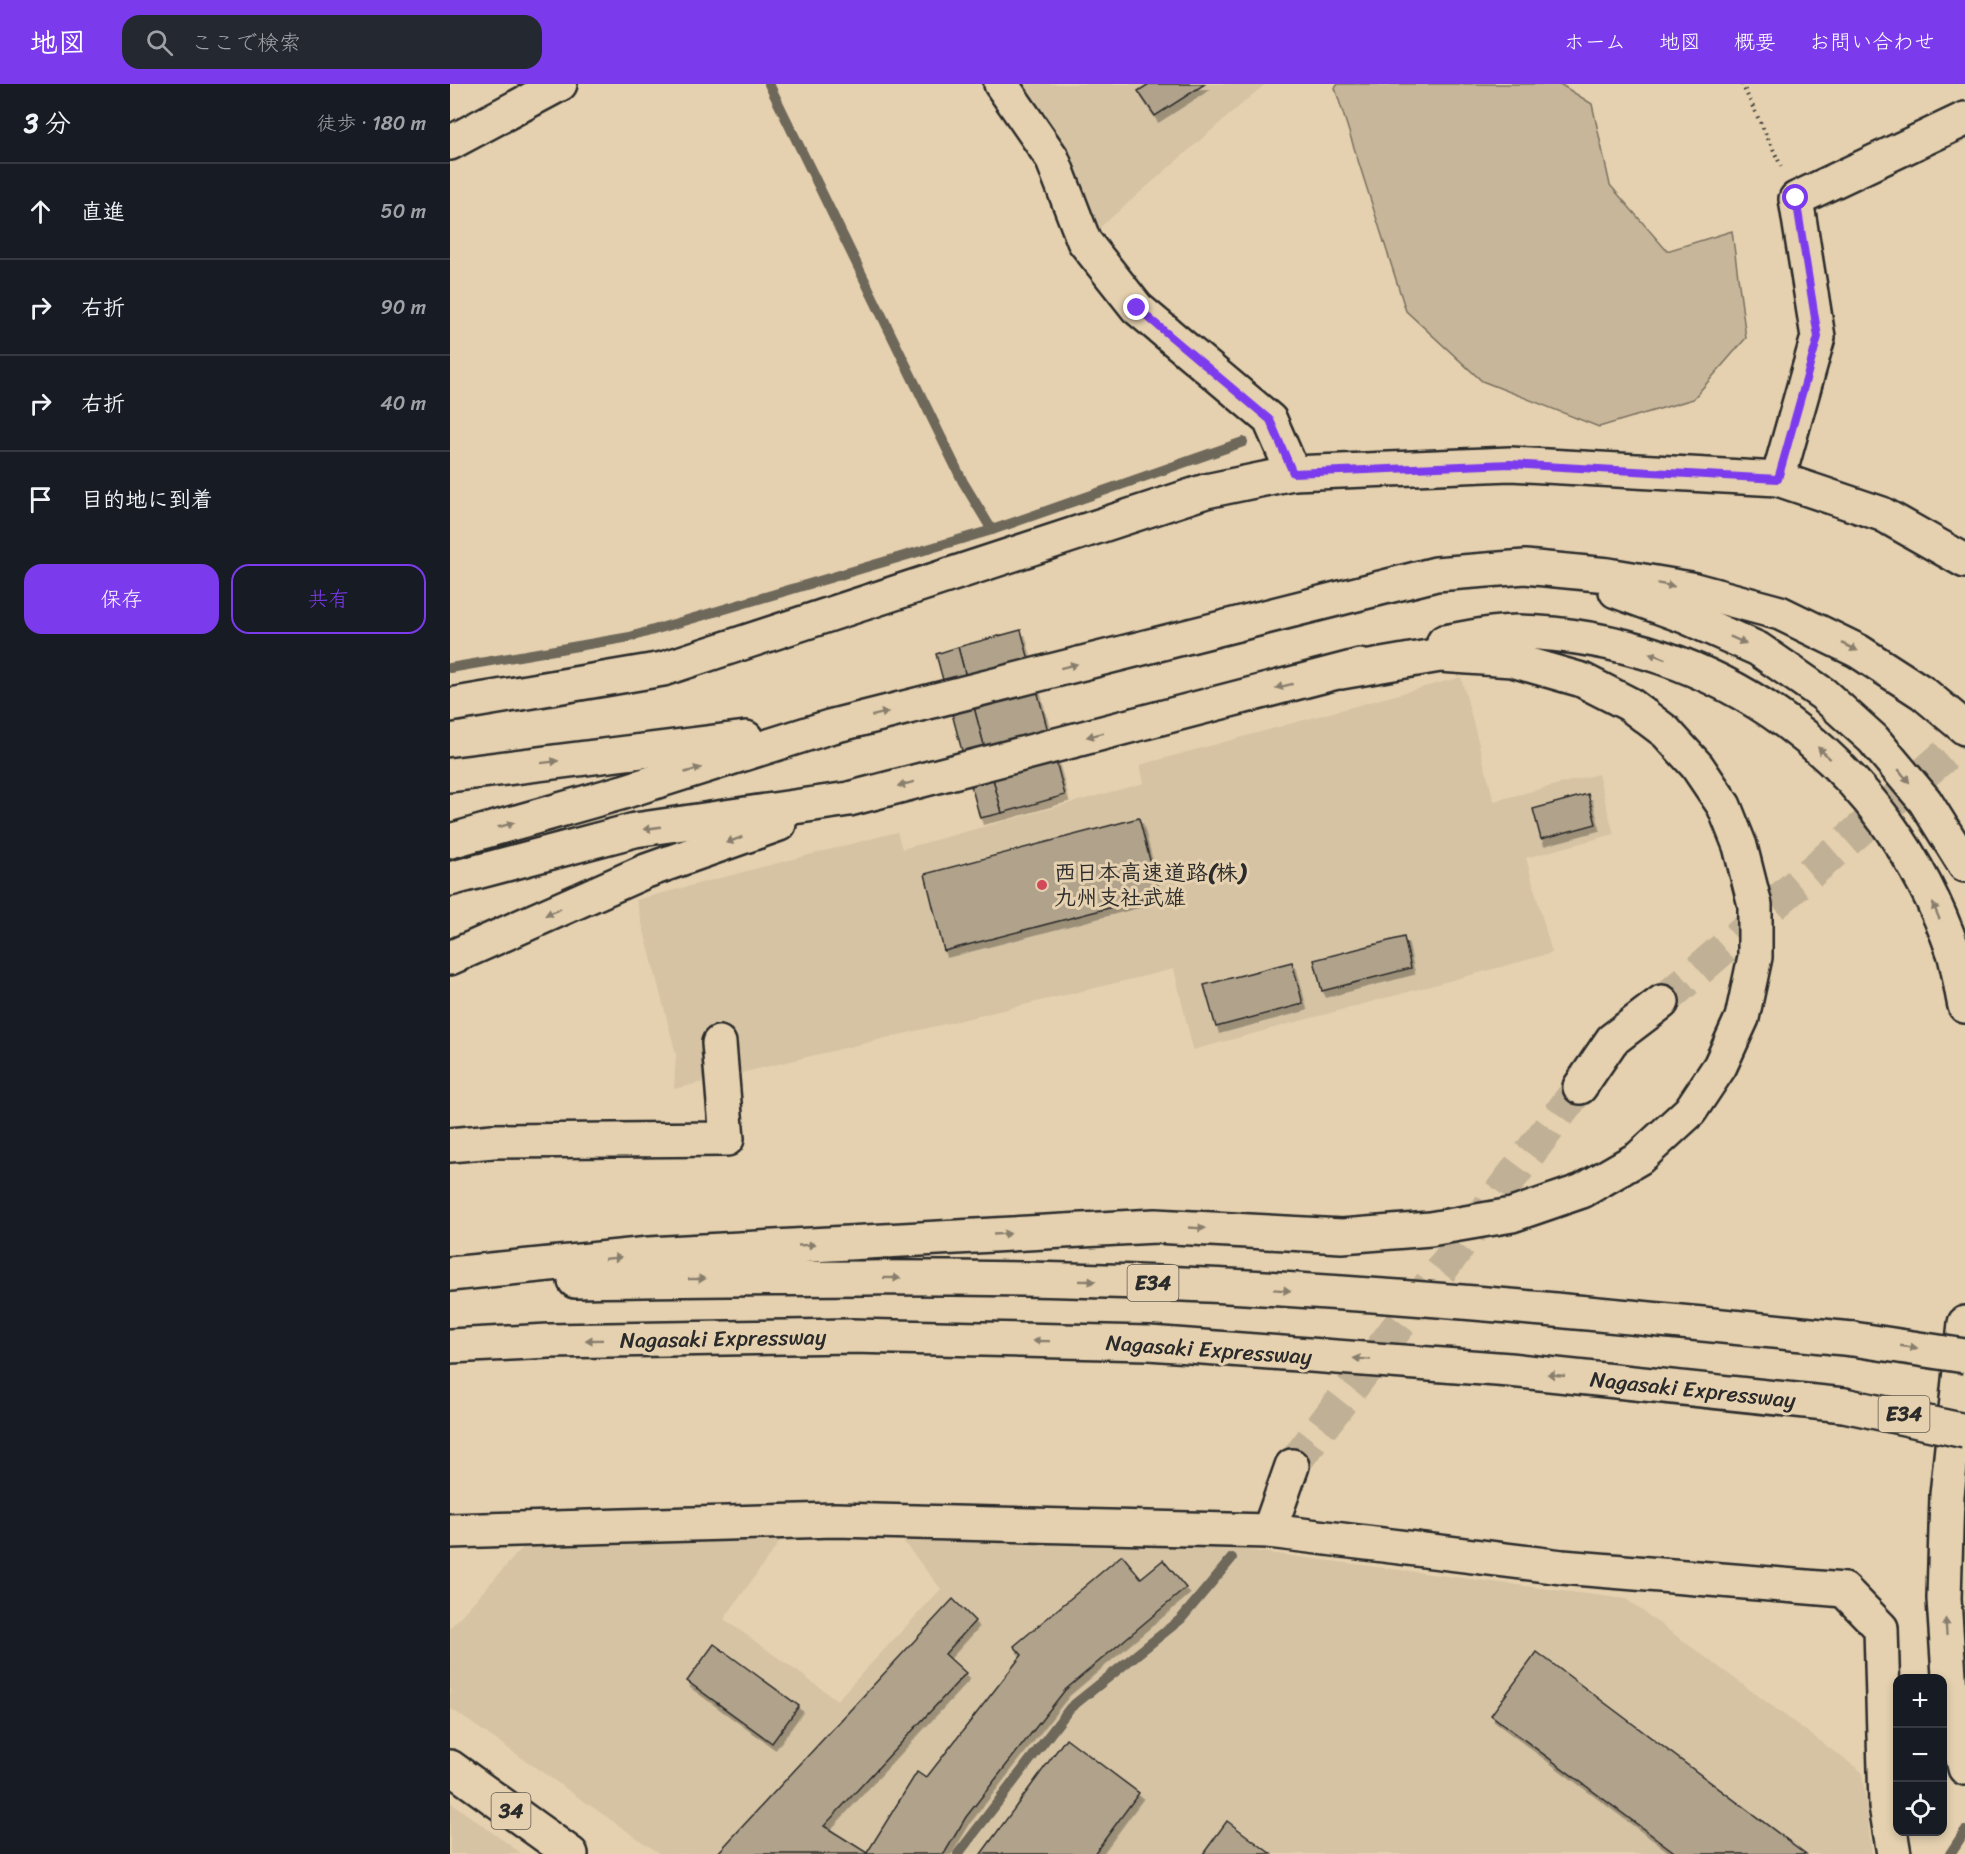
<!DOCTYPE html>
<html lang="ja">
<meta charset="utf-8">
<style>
body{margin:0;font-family:Sriracha,"Klee One",sans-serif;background:#242831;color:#f1f3f6}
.controls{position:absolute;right:18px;bottom:18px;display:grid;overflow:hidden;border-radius:12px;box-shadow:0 3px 9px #0003}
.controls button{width:54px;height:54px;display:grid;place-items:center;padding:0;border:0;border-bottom:2px solid #363941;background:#171b24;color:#f1f3f6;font:30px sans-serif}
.stop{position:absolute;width:18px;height:18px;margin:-14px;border:4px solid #7c3aed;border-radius:50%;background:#fff}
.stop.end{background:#7c3aed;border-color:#fff;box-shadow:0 2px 6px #0008}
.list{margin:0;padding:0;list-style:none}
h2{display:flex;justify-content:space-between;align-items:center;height:78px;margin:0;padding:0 24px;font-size:26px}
h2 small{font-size:20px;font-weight:400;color:#9ea1a6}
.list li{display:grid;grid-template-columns:39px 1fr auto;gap:18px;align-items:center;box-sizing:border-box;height:96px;padding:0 24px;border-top:2px solid #363941}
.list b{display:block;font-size:22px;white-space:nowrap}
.list em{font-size:20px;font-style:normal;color:#9ea1a6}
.actions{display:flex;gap:12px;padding:18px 24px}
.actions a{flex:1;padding:14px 0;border:2px solid #7c3aed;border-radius:18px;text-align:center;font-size:21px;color:#7c3aed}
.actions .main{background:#7c3aed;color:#fff}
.icon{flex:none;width:33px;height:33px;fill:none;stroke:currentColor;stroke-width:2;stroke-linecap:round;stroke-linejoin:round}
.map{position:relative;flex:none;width:1515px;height:1770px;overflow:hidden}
header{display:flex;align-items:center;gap:36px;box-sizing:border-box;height:84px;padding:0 30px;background:#7c3aed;color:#fff}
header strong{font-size:28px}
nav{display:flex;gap:33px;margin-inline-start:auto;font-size:21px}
.search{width:420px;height:54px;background:#242831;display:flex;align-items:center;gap:15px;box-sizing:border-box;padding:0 21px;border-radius:18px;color:#9ea1a6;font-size:22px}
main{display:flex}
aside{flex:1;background:#171b24}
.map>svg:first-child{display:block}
.built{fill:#d5c3a4}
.green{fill:#c7b699;stroke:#797062;stroke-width:1.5}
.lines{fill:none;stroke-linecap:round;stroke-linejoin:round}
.stream{stroke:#6e675a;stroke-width:10}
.building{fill:#b1a38b;stroke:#2b2b2b;stroke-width:1.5;filter:url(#shadow)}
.minor-tunnel{stroke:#c0b095;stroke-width:33;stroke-dasharray:33 16;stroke-linecap:butt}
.minor-casing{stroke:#2b2b2b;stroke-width:38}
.highway-casing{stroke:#2b2b2b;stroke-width:38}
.path{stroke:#2b2b2b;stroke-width:4;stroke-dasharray:1.5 4.5;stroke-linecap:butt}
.minor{stroke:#e5d1af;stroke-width:33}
.highway{stroke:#e5d1af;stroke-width:33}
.highway-bridge-casing{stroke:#2b2b2b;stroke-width:38;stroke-linecap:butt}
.highway-bridge{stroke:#e5d1af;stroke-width:33}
.oneway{fill:#887e6d}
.route{stroke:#7c3aed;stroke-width:8}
.poi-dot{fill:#d1495b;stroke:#e5d1af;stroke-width:2}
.labels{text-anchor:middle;stroke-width:6;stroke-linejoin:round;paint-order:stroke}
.shield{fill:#e5d1af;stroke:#635d53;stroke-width:1.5}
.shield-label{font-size:21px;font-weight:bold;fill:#2b2b2b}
.poi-label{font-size:22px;font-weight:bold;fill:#2b2b2b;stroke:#e5d1af;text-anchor:start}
.street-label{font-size:22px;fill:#2b2b2b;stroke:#e5d1af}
</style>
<header>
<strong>地図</strong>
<div class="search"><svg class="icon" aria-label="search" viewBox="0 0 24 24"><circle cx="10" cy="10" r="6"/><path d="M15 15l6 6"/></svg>ここで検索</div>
<nav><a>ホーム</a><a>地図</a><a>概要</a><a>お問い合わせ</a></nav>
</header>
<main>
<aside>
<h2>3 分<small>徒歩 · 180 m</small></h2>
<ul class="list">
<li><svg class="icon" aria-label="ahead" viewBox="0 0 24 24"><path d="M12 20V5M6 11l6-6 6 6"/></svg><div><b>直進</b></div><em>50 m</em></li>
<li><svg class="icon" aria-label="right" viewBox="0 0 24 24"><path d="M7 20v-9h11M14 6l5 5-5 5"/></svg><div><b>右折</b></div><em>90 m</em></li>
<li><svg class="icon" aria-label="right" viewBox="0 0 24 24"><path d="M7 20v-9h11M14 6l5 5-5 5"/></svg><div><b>右折</b></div><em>40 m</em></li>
<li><svg class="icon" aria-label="arrive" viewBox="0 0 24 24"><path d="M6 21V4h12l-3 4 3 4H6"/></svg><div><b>目的地に到着</b></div></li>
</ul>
<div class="actions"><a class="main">保存</a><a>共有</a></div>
</aside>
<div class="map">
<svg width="1515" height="1770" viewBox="0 0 1515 1770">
<defs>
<filter id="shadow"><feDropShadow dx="3.5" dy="6" stdDeviation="0" flood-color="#0004"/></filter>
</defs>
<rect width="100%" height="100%" fill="#e5d1af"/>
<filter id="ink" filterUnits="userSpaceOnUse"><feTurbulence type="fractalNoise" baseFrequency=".0167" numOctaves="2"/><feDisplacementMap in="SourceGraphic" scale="12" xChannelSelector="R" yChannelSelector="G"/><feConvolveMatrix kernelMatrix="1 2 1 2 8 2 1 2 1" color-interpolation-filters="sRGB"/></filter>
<g filter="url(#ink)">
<!-- built -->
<g class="built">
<polygon points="538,0 815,0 625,165 588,72"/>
<polygon points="1011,593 1044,717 1148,690 1164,750 1076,774 1102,869 743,966 724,885 224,1005 226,970 186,816 447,748 452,765 694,699 690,681"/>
<polygon points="331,1456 274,1535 387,1616 491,1505 453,1457 780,1464 1176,1515 1412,1688 1422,1770 210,1770 0,1624 0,1544 75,1461"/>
<polygon points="0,1718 72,1770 0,1770"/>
</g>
<!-- green -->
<polygon class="green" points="888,0 1110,0 1142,20 1160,101 1217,167 1282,147 1296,254 1243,315 1149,343 1032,297 956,227 885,4"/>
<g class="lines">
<!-- stream -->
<g class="stream">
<polyline points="319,0 513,398 542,446"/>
<polyline points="0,584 180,553 542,446 793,358"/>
<polyline points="508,1770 620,1624 731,1535 782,1474"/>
<polyline points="1500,1770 1515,1747"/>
</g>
</g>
<!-- building -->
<g class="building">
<polygon points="699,0 755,0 705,32 688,7"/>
<polygon points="571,546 615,711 552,729 508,563"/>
<polygon points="508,563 552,729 530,734 486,570"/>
<polygon points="1138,710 1146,740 1091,755 1083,725"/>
<polygon points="689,734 709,811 494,867 475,790"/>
<polygon points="954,853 961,884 872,907 864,876"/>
<polygon points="842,878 853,920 766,943 754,901"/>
<polygon points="672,1471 691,1494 713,1476 736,1504 615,1606 516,1733 494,1770 267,1770 503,1515 525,1537 495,1570 516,1589 374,1742 417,1769 467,1688 476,1694 572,1571 564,1562"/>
<polygon points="264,1560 349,1622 322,1659 237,1597"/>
<polygon points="1087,1568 1356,1770 1227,1770 1041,1631"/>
<polygon points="616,1654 689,1709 644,1770 531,1770"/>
<polygon points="777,1737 821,1770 753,1770"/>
</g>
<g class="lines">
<!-- minor-tunnel -->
<g class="minor-tunnel">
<polyline points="1212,918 1515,654"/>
<polyline points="842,1382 1130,1003"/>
</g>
<defs>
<g id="minor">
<polyline points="551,0 602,74 634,157 687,224 820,336 843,389"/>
<polyline points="0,59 110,0"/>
<polyline points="1328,395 1368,253 1346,115 1515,35"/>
<polyline points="0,621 213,585 756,407 843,389 1060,380 1328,395 1432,430 1515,477"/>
<polyline points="1130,1003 1162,956 1212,918"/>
<polyline points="0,1061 43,1057 277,1055 269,959"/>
<polyline points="0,1447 385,1436 819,1447 1112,1483 1394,1506 1431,1544 1436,1722 1444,1770"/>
<polyline points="819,1447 842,1382"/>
</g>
<g id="highway">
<polyline points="1166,507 1234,532 1308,565 1373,610 1423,655 1475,717 1515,781"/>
<path d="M994,558C1018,554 1043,548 1067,548C1270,553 1438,677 1504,869C1509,886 1511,905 1515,922"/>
<polyline points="0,691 296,654"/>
<polyline points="0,757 173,708 379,643 986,490 1075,483 1158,491 1241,505 1330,529 1408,567 1473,609 1515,644"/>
<polyline points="0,795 185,746 399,715 910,582"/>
<polyline points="0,874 196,787 329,740"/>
<polyline points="0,1190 199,1170 705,1142 892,1152 980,1145 1062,1131 1132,1107 1189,1074 1240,1027 1270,982 1292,934 1305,873 1305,821 1290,762 1274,722 1247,682 1216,648 1179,620 1132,596 1062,576 990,571 891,588"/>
<path d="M125,1197C320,1194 515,1191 710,1199C942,1208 1172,1232 1403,1255"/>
<polyline points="1515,1239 1497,1411 1494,1515 1501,1622 1515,1684"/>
<polyline points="0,1262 99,1257 401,1252 699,1259 1060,1286 1394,1321"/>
<polyline points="0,1683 121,1770"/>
</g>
</defs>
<!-- minor casing -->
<use href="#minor" class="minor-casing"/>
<!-- highway casing -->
<use href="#highway" class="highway-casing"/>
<!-- path -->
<polyline class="path" points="1292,0 1332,84"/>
<!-- minor -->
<use href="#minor" class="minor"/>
<!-- highway -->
<use href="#highway" class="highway"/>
<defs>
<g id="highway-bridge">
<polyline points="1403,1255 1515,1272"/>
<polyline points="1394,1321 1515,1347"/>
</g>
</defs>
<!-- highway-bridge casing -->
<use href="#highway-bridge" class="highway-bridge-casing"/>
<!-- highway-bridge -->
<use href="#highway-bridge" class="highway-bridge"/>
</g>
<!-- one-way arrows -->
<defs><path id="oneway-solid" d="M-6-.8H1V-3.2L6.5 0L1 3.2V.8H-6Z" transform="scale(1.5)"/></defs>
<g class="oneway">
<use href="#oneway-solid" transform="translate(1216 501) rotate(10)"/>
<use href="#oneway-solid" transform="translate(1288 556) rotate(24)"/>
<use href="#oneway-solid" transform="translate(1400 563) rotate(26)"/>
<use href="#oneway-solid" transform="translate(1207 572) rotate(-160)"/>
<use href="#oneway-solid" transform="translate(619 582) rotate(-14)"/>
<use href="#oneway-solid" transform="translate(834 602) rotate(166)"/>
<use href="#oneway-solid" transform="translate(430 630) rotate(-14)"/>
<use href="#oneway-solid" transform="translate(645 651) rotate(166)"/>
<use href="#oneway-solid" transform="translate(1374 669) rotate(-137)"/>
<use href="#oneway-solid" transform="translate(100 678) rotate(-7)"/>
<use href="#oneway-solid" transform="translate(243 686) rotate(-17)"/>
<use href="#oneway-solid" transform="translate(1454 692) rotate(50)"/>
<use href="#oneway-solid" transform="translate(456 700) rotate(165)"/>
<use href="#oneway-solid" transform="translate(56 741) rotate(-16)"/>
<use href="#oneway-solid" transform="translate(202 744) rotate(172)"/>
<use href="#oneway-solid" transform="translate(284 756) rotate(160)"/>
<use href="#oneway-solid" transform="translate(1486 827) rotate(-113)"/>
<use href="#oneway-solid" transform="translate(103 828) rotate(156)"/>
<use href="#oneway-solid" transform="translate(747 1144) rotate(3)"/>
<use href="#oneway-solid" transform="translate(552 1150) rotate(-3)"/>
<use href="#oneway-solid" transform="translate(357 1161) rotate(-3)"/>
<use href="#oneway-solid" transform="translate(163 1174) rotate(-6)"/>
<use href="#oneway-solid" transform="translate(442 1194) rotate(1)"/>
<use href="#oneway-solid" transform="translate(247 1195) rotate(-1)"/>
<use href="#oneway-solid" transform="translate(637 1197) rotate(1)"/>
<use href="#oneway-solid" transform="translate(832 1206) rotate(4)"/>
<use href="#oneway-solid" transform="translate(144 1256) rotate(179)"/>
<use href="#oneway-solid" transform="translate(591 1257) rotate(-179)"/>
<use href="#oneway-solid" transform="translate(1459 1263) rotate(8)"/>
<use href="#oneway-solid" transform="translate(912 1275) rotate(-176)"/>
<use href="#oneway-solid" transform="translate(1106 1291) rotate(-174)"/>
<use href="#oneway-solid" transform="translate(1496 1543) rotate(-94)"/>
</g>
</g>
<g class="lines" filter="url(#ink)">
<!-- route -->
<polyline class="route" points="687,224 820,336 843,389 1060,380 1328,395 1368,253 1346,114"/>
</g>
<!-- markers -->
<circle class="poi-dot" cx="592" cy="801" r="6"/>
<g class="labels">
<!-- shield labels -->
<g class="shield">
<rect x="677.5" y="1181" width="51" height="36" rx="4.5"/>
<rect x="1428.5" y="1312" width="51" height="36" rx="4.5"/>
<rect x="41.5" y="1709" width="39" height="36" rx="4.5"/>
</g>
<g class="shield-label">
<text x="703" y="1206">E34</text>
<text x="1454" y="1337">E34</text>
<text x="61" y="1734">34</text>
</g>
<!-- poi labels -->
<g class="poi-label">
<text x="604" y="796">西日本高速道路(株)<tspan x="604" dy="25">九州支社武雄</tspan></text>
</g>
<!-- street labels -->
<g class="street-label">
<text transform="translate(273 1254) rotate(-1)" y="8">Nagasaki Expressway</text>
<text transform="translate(759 1265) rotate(4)" y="8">Nagasaki Expressway</text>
<text transform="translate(1243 1305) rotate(6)" y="8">Nagasaki Expressway</text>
</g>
</g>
</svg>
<div class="controls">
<button>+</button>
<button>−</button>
<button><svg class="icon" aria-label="locate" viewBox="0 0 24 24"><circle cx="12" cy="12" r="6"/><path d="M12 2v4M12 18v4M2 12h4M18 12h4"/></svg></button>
</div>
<div class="stop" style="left:1346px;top:114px"></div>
<div class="stop end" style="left:687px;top:224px"></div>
</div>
</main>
